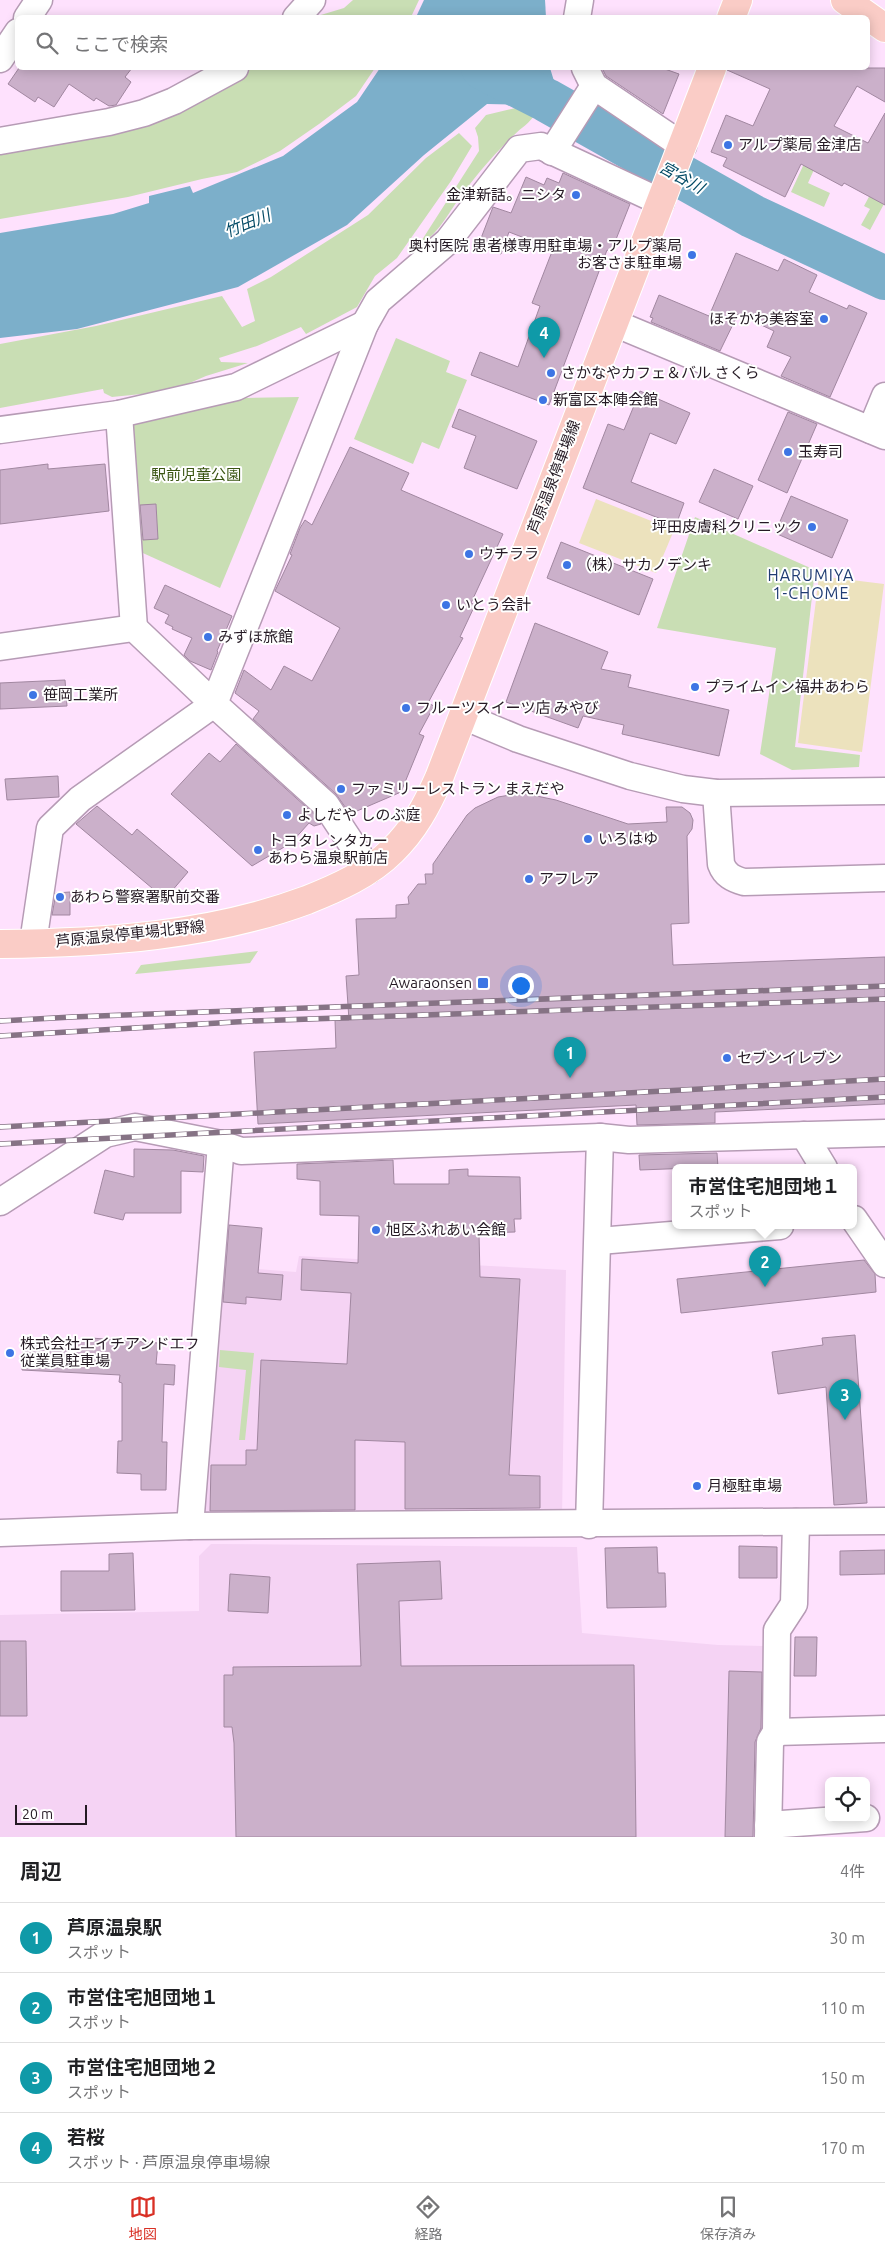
<!DOCTYPE html>
<html lang="ja">
<meta charset="utf-8">
<style>
body{margin:0;font-family:Ubuntu,"Noto Sans JP",sans-serif;background:#f6f6f6;color:#202124}
.controls{position:absolute;right:15px;bottom:15px;display:grid;overflow:hidden;border-radius:8px;box-shadow:0 2px 12px #0003}
.controls button{width:45px;height:45px;display:grid;place-items:center;padding:0;border:0;border-bottom:1px solid #e0e0e0;background:#fff;color:#202124;font:25px sans-serif}
.scale{position:absolute;left:15px;bottom:12px;width:72px;box-sizing:border-box;padding-left:5px;border:2px solid #251a24;border-top:0;font-size:14px;line-height:18px;white-space:nowrap;color:#251a24;-webkit-text-stroke:4px #fff;paint-order:stroke}
.you{position:absolute;left:520px;top:985px;width:18px;height:18px;margin:-12px;border:4px solid #fff;border-radius:50%;background:#1a73e8;box-shadow:0 0 0 8px #1a73e833}
.badge{display:grid;place-items:center;width:32px;height:32px;border-radius:50%;background:#d93025;color:#fff;font-size:16px;font-weight:700}
.pin{position:absolute;translate:-50% -41px;filter:drop-shadow(0 1px 2px #0008)}
.pin::after{content:'';position:absolute;top:26px;width:18px;height:15px;background:inherit;clip-path:polygon(0 0,100% 0,50% 100%)}
.popup{position:absolute;left:672px;top:1164px;width:185px;height:65px;box-sizing:border-box;display:grid;place-content:center;border-radius:8px;background:#fff;filter:drop-shadow(0 1px 4px #0005);font-size:16px;white-space:nowrap;color:#757577}
.popup b{font-size:19px;color:#202124}
.popup::after{content:'';position:absolute;left:50%;top:100%;margin-left:-10px;border:10px solid transparent;border-top-color:#fff}
.list{margin:0;padding:0;list-style:none}
h2{display:flex;justify-content:space-between;align-items:center;height:65px;margin:0;padding:0 20px;font-size:21px}
h2 small{font-size:16px;font-weight:400;color:#757577}
.list li{display:grid;grid-template-columns:32px 1fr auto;gap:15px;align-items:center;box-sizing:border-box;height:70px;padding:0 20px;border-top:1px solid #e0e0e0}
.list b{display:block;font-size:19px;white-space:nowrap}
.list p{margin:0;font-size:16px;white-space:nowrap;color:#757577}
.list em{font-size:16px;font-style:normal;color:#757577}
.icon{flex:none;width:28px;height:28px;fill:none;stroke:currentColor;stroke-width:2;stroke-linecap:round;stroke-linejoin:round}
.map{position:relative;flex:none;width:885px;height:1837px;overflow:hidden}
.search{position:absolute;background:#fff;box-shadow:0 2px 12px #0003;left:15px;right:15px;top:15px;height:55px;display:flex;align-items:center;gap:12px;box-sizing:border-box;padding:0 18px;border-radius:8px;color:#757577;font-size:19px}
.sheet{height:345px;background:#fff}
nav{display:flex;justify-content:space-around;align-items:center;box-sizing:border-box;height:70px;border-top:1px solid #e0e0e0;background:#fff;font-size:14px;color:#757577}
nav a{display:grid;justify-items:center;gap:2px}
nav .on{color:#d93025}
.map>svg:first-child{display:block}
.built{fill:#f5d3f4}
.green{fill:#c9deb4}
.sand{fill:#ece2bd}
.water{fill:#7cafca}
.lines{fill:none;stroke-linecap:round;stroke-linejoin:round}
.river{stroke:#7cafca;stroke-width:44}
.building{fill:#cbb0ca;stroke:#a187a0}
.minor-casing{stroke:#b69bb5;stroke-width:29}
.major-casing{stroke:#fff;stroke-width:30}
.minor{stroke:#fff;stroke-width:26}
.major{stroke:#faccc6;stroke-width:28}
.rail-casing{stroke:#867385;stroke-width:5.5}
.rail{stroke:#fff;stroke-width:4;stroke-dasharray:11;stroke-linecap:butt}
.poi-dot{fill:#3d75e4;stroke:#fff;stroke-width:2}
.labels{text-anchor:middle;stroke-width:4;stroke-linejoin:round;paint-order:stroke}
.poi-label{font-size:15px;fill:#251a24;stroke:#fff;text-anchor:start}
.park-label{font-size:15px;fill:#3a5512;stroke:#fff}
.street-label{font-size:15px;fill:#251a24;stroke:#fff}
.water-label{font-size:16px;font-style:italic;fill:#044b66;stroke:#fff}
.neighbourhood-label{font-size:16px;letter-spacing:1px;fill:#203c73;stroke:#fff}
</style>
<div class="map">
<svg width="885" height="1837" viewBox="0 0 885 1837">
<rect width="100%" height="100%" fill="#fee1fd"/>
<!-- built -->
<g class="built">
<polygon points="299,1256 566,1270 562,1517 207,1514 202,1507 218,1266 296,1272"/>
<polygon points="211,1544 577,1547 582,1633 718,1645 766,1646 764,1837 0,1837 0,1615 199,1611 199,1556"/>
</g>
<!-- green -->
<g class="green">
<polygon points="353,0 419,0 411,17 314,17 344,8"/>
<polygon points="245,68 375,68 356,96 319,124 280,151 237,172 202,179 128,197 0,219 0,149"/>
<path d="M520,107L537,112C528,125 523,126 513,136C492,156 472,180 456,203C447,216 435,238 420,243L479,151L478,137L475,128L486,115Z"/>
<polygon points="825,118 835,123 808,183 830,193 824,207 791,192"/>
<polygon points="459,133 472,146 451,181 397,258 375,276 357,307 306,334 301,327 257,346 219,358 221,362 248,363 206,376 171,391 112,397 104,393 103,389 0,408 0,344 96,326 222,296 242,327 255,321 247,289 271,277 368,215 426,158"/>
<polygon points="877,182 885,202 870,230 861,225 870,209 864,206"/>
<polygon points="396,338 450,361 446,372 467,380 439,449 422,442 413,464 354,439"/>
<polygon points="299,397 220,588 134,549 127,423 243,398"/>
<polygon points="695,517 815,570 795,747 860,755 859,767 792,770 760,754 776,648 657,628"/>
<polygon points="258,951 250,963 135,974 141,965"/>
<polygon points="220,1350 254,1353 245,1440 239,1440 246,1370 219,1367"/>
</g>
<!-- sand -->
<g class="sand">
<polygon points="596,499 674,530 656,573 579,543"/>
<polygon points="819,576 884,584 862,752 798,743"/>
</g>
<!-- water -->
<g class="water">
<polygon points="424,0 545,0 546,17 416,17"/>
<polygon points="380,68 550,68 554,81 571,103 562,118 537,105 487,104 424,155 347,225 238,287 77,329 0,338 0,233 113,214 149,203 149,196 190,186 193,193 283,156 357,102"/>
</g>
<g class="lines">
<!-- river -->
<polyline class="river" points="483,68 546,100 752,216 885,278"/>
</g>
<!-- building -->
<g class="building">
<polygon points="19,68 132,68 125,77 131,82 116,105 109,106 96,98 94,101 69,84 54,107 38,97 35,102 8,84"/>
<polygon points="602,68 662,68 679,74 663,114 606,76"/>
<polygon points="727,68 885,68 885,102 857,86 834,126 868,143 885,113 885,205 844,183 842,186 801,164 785,197 723,166 727,158 711,152 726,115 753,126 770,89 727,70"/>
<polygon points="563,173 630,204 611,252 607,250 549,405 471,375 480,352 518,367 540,306 532,303 553,249 509,232 501,254 478,246 493,207 511,213 526,177 544,185 547,178 559,183"/>
<polygon points="736,253 778,271 784,259 817,275 809,292 847,309 849,305 867,313 830,397 781,376 791,357 767,347 774,331 738,314 720,351 651,322 653,318 650,317 659,295 709,316"/>
<polygon points="640,391 690,413 676,444 650,433 631,482 684,503 676,525 583,488 608,424 624,430"/>
<polygon points="459,409 537,441 517,489 464,468 476,436 452,427"/>
<polygon points="788,412 817,424 787,493 758,480"/>
<polygon points="350,447 409,473 401,490 503,534 471,603 475,605 460,637 463,638 428,703 434,706 419,734 424,736 401,792 350,814 336,794 253,719 259,711 235,693 244,670 271,690 284,666 312,681 340,628 275,591 292,555 290,554 300,528 305,520 312,525"/>
<polygon points="48,464 48,469 105,464 109,511 0,524 0,470"/>
<polygon points="714,469 753,486 738,519 699,502"/>
<polygon points="791,496 848,520 832,558 775,533"/>
<polygon points="156,504 158,539 143,540 140,505"/>
<polygon points="561,542 653,579 639,615 547,578"/>
<polygon points="165,585 232,616 217,651 218,652 211,670 190,661 184,655 192,638 172,629 173,627 165,623 169,615 154,608"/>
<polygon points="535,623 608,652 601,669 631,675 628,687 729,710 719,756 622,734 624,725 583,716 578,728 506,702"/>
<polygon points="65,680 67,706 0,709 0,683"/>
<polygon points="236,744 315,815 321,824 314,826 309,823 291,843 252,866 171,794 209,753 220,762"/>
<polygon points="58,776 59,797 7,800 5,779"/>
<polygon points="522,793 556,800 628,824 667,822 666,807 682,807 690,813 693,820 692,829 687,836 689,923 671,924 673,965 885,957 885,1104 715,1112 715,1123 637,1125 636,1105 258,1124 254,1052 336,1048 335,1020 349,1020 346,976 359,975 356,919 396,918 396,905 409,904 408,897 418,884 426,884 425,874 433,874 433,864 467,815 475,808 498,797"/>
<polygon points="97,806 132,835 137,829 188,872 165,899 76,824"/>
<polygon points="70,892 70,915 52,915 56,893"/>
<polygon points="134,1149 173,1150 204,1156 203,1172 181,1171 181,1213 125,1213 123,1220 94,1213 105,1170 134,1177"/>
<polygon points="717,1153 718,1167 640,1170 639,1155"/>
<polygon points="393,1160 394,1184 449,1184 449,1170 468,1169 468,1176 520,1177 521,1219 514,1219 515,1232 479,1233 480,1277 520,1279 509,1475 540,1476 540,1508 405,1509 405,1442 355,1440 355,1510 210,1511 211,1465 246,1465 246,1450 257,1450 261,1360 347,1364 351,1293 301,1290 302,1259 358,1263 359,1216 320,1215 320,1181 297,1179 297,1164"/>
<polygon points="229,1225 262,1228 258,1273 283,1275 281,1300 246,1297 246,1304 223,1302"/>
<polygon points="864,1260 875,1274 876,1292 681,1313 677,1279"/>
<polygon points="855,1335 867,1503 834,1505 826,1387 778,1394 772,1352 823,1345 822,1338"/>
<polygon points="23,1338 90,1341 91,1338 158,1343 156,1364 175,1365 174,1385 164,1384 162,1442 167,1442 166,1490 141,1490 141,1474 117,1473 118,1441 122,1441 122,1383 119,1382 120,1375 22,1370"/>
<polygon points="739,1546 777,1547 777,1578 739,1578"/>
<polygon points="657,1547 658,1573 665,1573 666,1607 607,1608 605,1548"/>
<polygon points="885,1550 885,1574 840,1575 840,1551"/>
<polygon points="133,1553 135,1610 61,1611 61,1571 109,1571 109,1554"/>
<polygon points="440,1561 442,1599 399,1601 401,1666 634,1665 636,1837 236,1837 234,1743 232,1727 224,1727 224,1675 233,1675 233,1667 361,1666 357,1564"/>
<polygon points="230,1574 270,1577 268,1613 228,1611"/>
<polygon points="795,1637 817,1637 816,1676 794,1676"/>
<polygon points="0,1641 26,1641 27,1716 0,1716"/>
<polygon points="729,1671 762,1672 761,1728 755,1742 753,1837 725,1837"/>
</g>
<g class="lines">
<defs>
<g id="minor">
<polyline points="27,18 39,0"/>
<polyline points="296,18 312,0"/>
<polyline points="577,18 580,0"/>
<polyline points="0,59 18,32"/>
<polyline points="585,68 594,86 683,146"/>
<polyline points="0,141 109,122 144,113 174,101 235,68"/>
<polyline points="552,152 594,86"/>
<polyline points="614,323 885,436"/>
<polyline points="119,414 134,628"/>
<polyline points="0,430 119,414 236,387 365,324"/>
<polyline points="871,430 885,396"/>
<polyline points="0,647 134,628 214,704 80,799 50,828 33,943"/>
<polyline points="463,716 518,739 630,776 683,789 716,793 885,791"/>
<path d="M716,793L721,864C725,875 733,879 744,882L885,878"/>
<polyline points="369,870 326,805 214,704 365,324 378,301 448,241 519,149 541,146 661,202"/>
<polyline points="804,1135 824,1168"/>
<polyline points="0,1202 105,1134 135,1127 221,1144 241,1151 600,1137 629,1140 885,1133"/>
<polyline points="854,1219 885,1264"/>
<polyline points="599,1241 780,1226"/>
<polyline points="796,1522 794,1604 777,1630 776,1732 885,1729"/>
<polyline points="589,1525 600,1137"/>
<polyline points="190,1526 221,1144"/>
<polyline points="0,1533 190,1526 885,1521"/>
<polyline points="768,1825 866,1818"/>
<polyline points="768,1837 770,1742 776,1732"/>
</g>
<g id="major">
<polyline points="845,0 885,28"/>
<polyline points="731,18 738,0"/>
<path d="M0,944C103,943 210,936 307,900C337,888 369,874 392,851C414,830 427,805 439,778L712,68"/>
</g>
</defs>
<!-- minor casing -->
<use href="#minor" class="minor-casing"/>
<!-- major casing -->
<use href="#major" class="major-casing"/>
<!-- minor -->
<use href="#minor" class="minor"/>
<!-- major -->
<use href="#major" class="major"/>
<defs>
<g id="rail">
<polyline points="0,1021 72,1017 885,986"/>
<polyline points="0,1036 252,1021 885,999"/>
<polyline points="0,1127 885,1079"/>
<polyline points="0,1144 885,1097"/>
</g>
</defs>
<!-- rail casing -->
<use href="#rail" class="rail-casing"/>
<!-- rail -->
<use href="#rail" class="rail"/>
</g>
<!-- markers -->
<g class="poi-dot">
<circle cx="728" cy="145" r="5"/>
<circle cx="576" cy="195" r="5"/>
<circle cx="692" cy="255" r="5"/>
<circle cx="824" cy="319" r="5"/>
<circle cx="551" cy="373" r="5"/>
<circle cx="543" cy="400" r="5"/>
<circle cx="788" cy="452" r="5"/>
<circle cx="812" cy="527" r="5"/>
<circle cx="469" cy="554" r="5"/>
<circle cx="567" cy="565" r="5"/>
<circle cx="446" cy="605" r="5"/>
<circle cx="208" cy="637" r="5"/>
<circle cx="695" cy="687" r="5"/>
<circle cx="33" cy="695" r="5"/>
<circle cx="406" cy="708" r="5"/>
<circle cx="341" cy="789" r="5"/>
<circle cx="287" cy="815" r="5"/>
<circle cx="588" cy="839" r="5"/>
<circle cx="258" cy="850" r="5"/>
<circle cx="529" cy="879" r="5"/>
<circle cx="60" cy="897" r="5"/>
<rect x="477" y="977" width="12" height="12" rx="2.5"/>
<circle cx="727" cy="1058" r="5"/>
<circle cx="376" cy="1230" r="5"/>
<circle cx="10" cy="1353" r="5"/>
<circle cx="697" cy="1486" r="5"/>
</g>
<g class="labels">
<!-- poi labels -->
<g class="poi-label">
<text x="738" y="150">アルプ薬局 金津店</text>
<text x="566" y="200" text-anchor="end">金津新話。ニシタ</text>
<text x="682" y="251" text-anchor="end">奥村医院 患者様専用駐車場・アルプ薬局<tspan x="682" dy="17">お客さま駐車場</tspan></text>
<text x="814" y="324" text-anchor="end">ほそかわ美容室</text>
<text x="561" y="378">さかなやカフェ＆バル さくら</text>
<text x="553" y="405">新富区本陣会館</text>
<text x="798" y="457">玉寿司</text>
<text x="802" y="532" text-anchor="end">坪田皮膚科クリニック</text>
<text x="479" y="559">ウチララ</text>
<text x="577" y="570">（株）サカノデンキ</text>
<text x="456" y="610">いとう会計</text>
<text x="218" y="642">みずほ旅館</text>
<text x="705" y="692">プライムイン福井あわら</text>
<text x="43" y="700">笹岡工業所</text>
<text x="416" y="713">フルーツスイーツ店 みやび</text>
<text x="351" y="794">ファミリーレストラン まえだや</text>
<text x="297" y="820">よしだや しのぶ庭</text>
<text x="598" y="844">いろはゆ</text>
<text x="268" y="846">トヨタレンタカー<tspan x="268" dy="17">あわら温泉駅前店</tspan></text>
<text x="539" y="884">アフレア</text>
<text x="70" y="902">あわら警察署駅前交番</text>
<text x="472" y="988" text-anchor="end">Awaraonsen</text>
<text x="737" y="1063">セブンイレブン</text>
<text x="386" y="1235">旭区ふれあい会館</text>
<text x="20" y="1349">株式会社エイチアンドエフ<tspan x="20" dy="17">従業員駐車場</tspan></text>
<text x="707" y="1491">月極駐車場</text>
</g>
<!-- park labels -->
<g class="park-label">
<text x="196" y="480">駅前児童公園</text>
</g>
<!-- street labels -->
<g class="street-label">
<text transform="translate(554 477) rotate(-69)" y="5">芦原温泉停車場線</text>
<text transform="translate(130 934) rotate(-6)" y="5">芦原温泉停車場北野線</text>
</g>
<!-- water labels -->
<g class="water-label">
<text transform="translate(682 177) rotate(29)" y="6">宮谷川</text>
<text transform="translate(247 223) rotate(-22)" y="6">竹田川</text>
</g>
<!-- neighbourhood labels -->
<g class="neighbourhood-label">
<text x="811" y="581">HARUMIYA<tspan x="811" dy="18">1-CHOME</tspan></text>
</g>
</g>
</svg>
<div class="controls">
<button><svg class="icon" aria-label="locate" viewBox="0 0 24 24"><circle cx="12" cy="12" r="6"/><path d="M12 2v4M12 18v4M2 12h4M18 12h4"/></svg></button>
</div>
<div class="scale">20 m</div>
<div class="you"></div>
<div class="pin badge" style="left:570px;top:1078px;background:#0f9aa8">1</div>
<div class="pin badge" style="left:765px;top:1287px;background:#0f9aa8">2</div>
<div class="popup"><b>市営住宅旭団地１</b>スポット</div>
<div class="pin badge" style="left:845px;top:1420px;background:#0f9aa8">3</div>
<div class="pin badge" style="left:544px;top:358px;background:#0f9aa8">4</div>
<div class="search"><svg class="icon" aria-label="search" viewBox="0 0 24 24"><circle cx="10" cy="10" r="6"/><path d="M15 15l6 6"/></svg>ここで検索</div>
</div>
<section class="sheet">
<h2>周辺<small>4件</small></h2>
<ul class="list">
<li><span class="badge" style="background:#0f9aa8">1</span><div><b>芦原温泉駅</b><p>スポット</p></div><em>30 m</em></li>
<li><span class="badge" style="background:#0f9aa8">2</span><div><b>市営住宅旭団地１</b><p>スポット</p></div><em>110 m</em></li>
<li><span class="badge" style="background:#0f9aa8">3</span><div><b>市営住宅旭団地２</b><p>スポット</p></div><em>150 m</em></li>
<li><span class="badge" style="background:#0f9aa8">4</span><div><b>若桜</b><p>スポット · 芦原温泉停車場線</p></div><em>170 m</em></li>
</ul>
</section>
<nav>
<a class="on"><svg class="icon" aria-label="map" viewBox="0 0 24 24"><path d="M3 6l6-2 6 2 6-2v14l-6 2-6-2-6 2zM9 4v14M15 6v14"/></svg>地図</a>
<a><svg class="icon" aria-label="directions" viewBox="0 0 24 24"><path d="M12 3l9 9-9 9-9-9zM9 14v-3h6M13 9l2 2-2 2"/></svg>経路</a>
<a><svg class="icon" aria-label="saved" viewBox="0 0 24 24"><path d="M7 4h10v16l-5-4-5 4z"/></svg>保存済み</a>
</nav>
